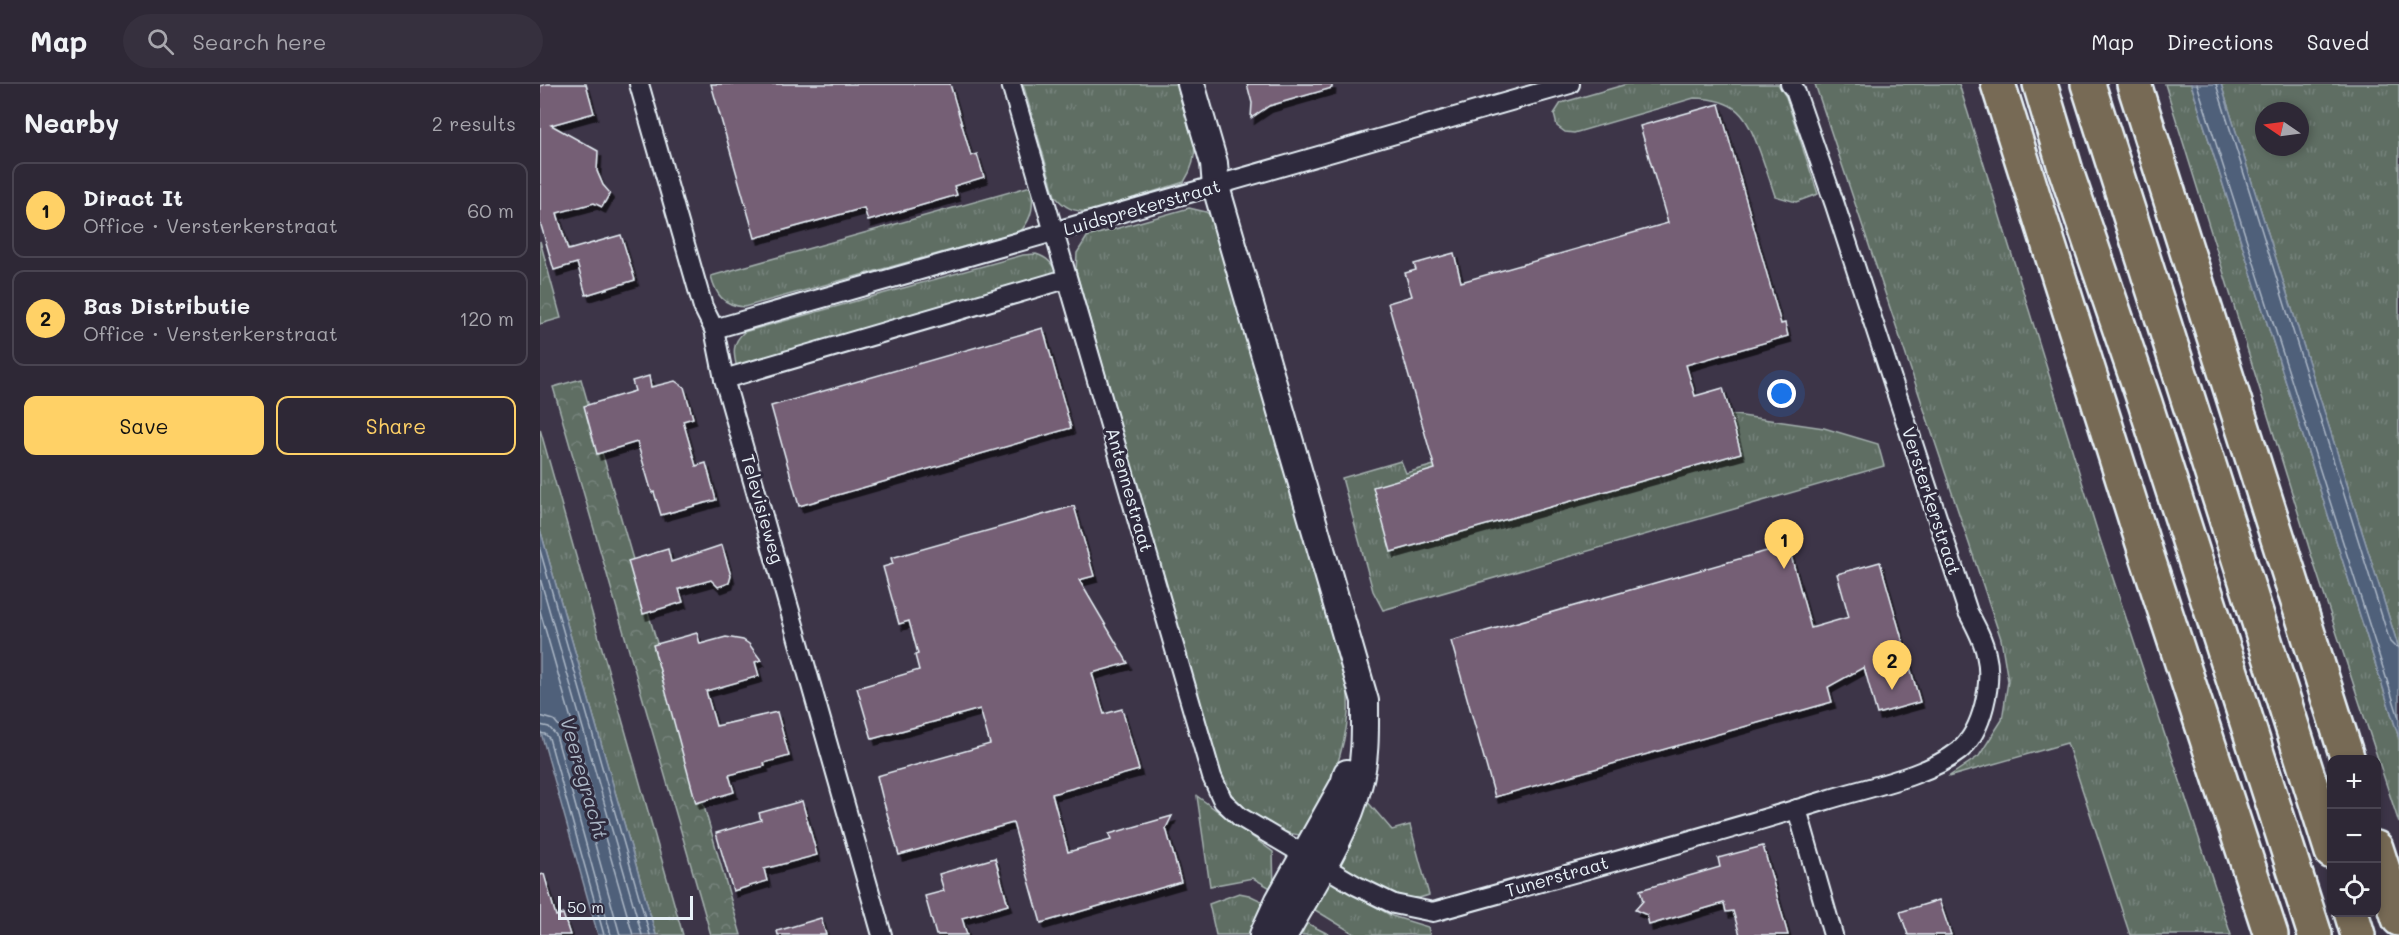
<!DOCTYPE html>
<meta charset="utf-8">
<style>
body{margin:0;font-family:Mali,sans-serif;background:#36303e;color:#f1f3f6}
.controls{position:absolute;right:18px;bottom:18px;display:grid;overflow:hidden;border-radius:12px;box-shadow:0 3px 9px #0003}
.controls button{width:54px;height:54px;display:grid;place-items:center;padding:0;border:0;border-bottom:2px solid #494451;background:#2e2836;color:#f1f3f6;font:30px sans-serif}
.compass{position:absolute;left:1715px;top:18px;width:54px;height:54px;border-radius:50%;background:#2e2836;box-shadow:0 3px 9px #0003;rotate:283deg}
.scale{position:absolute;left:18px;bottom:15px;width:135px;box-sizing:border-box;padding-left:6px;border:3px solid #e8f1f8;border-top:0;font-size:16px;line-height:21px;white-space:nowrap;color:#e8f1f8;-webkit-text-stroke:4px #2f2a3d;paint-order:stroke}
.you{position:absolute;left:1242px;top:310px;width:21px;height:21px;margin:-15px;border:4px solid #fff;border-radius:50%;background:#1a73e8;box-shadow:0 0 0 9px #1a73e833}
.badge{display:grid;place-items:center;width:39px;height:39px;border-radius:50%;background:#ffd166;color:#111;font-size:20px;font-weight:700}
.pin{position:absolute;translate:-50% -50px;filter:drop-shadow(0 2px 3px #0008)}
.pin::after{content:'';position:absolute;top:32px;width:21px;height:18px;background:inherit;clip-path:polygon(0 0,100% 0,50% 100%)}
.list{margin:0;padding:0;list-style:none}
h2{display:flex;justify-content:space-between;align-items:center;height:78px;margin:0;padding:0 24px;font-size:26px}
h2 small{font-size:20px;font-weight:400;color:#a7a6ad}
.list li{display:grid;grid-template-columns:39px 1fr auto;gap:18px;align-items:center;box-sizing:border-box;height:96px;margin:0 12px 12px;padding:0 12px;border:2px solid #494451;border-radius:12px}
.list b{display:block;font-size:22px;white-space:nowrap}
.list p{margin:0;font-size:20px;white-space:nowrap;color:#a7a6ad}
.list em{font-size:20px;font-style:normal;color:#a7a6ad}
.actions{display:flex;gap:12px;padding:18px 24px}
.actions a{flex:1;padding:14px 0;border:2px solid #ffd166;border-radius:12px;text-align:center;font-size:21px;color:#ffd166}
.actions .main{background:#ffd166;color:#111}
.icon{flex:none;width:33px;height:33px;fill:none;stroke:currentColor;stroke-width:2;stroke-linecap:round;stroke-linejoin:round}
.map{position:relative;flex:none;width:1859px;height:851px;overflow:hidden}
header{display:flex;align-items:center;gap:36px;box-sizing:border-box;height:84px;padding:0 30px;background:#2e2836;border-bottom:2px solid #494451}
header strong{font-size:28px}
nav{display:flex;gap:33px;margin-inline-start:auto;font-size:21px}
.search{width:420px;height:54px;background:#36303e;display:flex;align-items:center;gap:15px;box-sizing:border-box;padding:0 21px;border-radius:33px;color:#a7a6ad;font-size:22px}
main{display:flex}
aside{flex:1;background:#2e2836}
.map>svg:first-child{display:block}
.grass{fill:url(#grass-tufts);stroke:#a4b0ae;stroke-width:1.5;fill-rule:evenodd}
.forest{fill:url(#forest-crowns);stroke:#a4b0ae;stroke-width:1.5}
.water{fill:#50607a;stroke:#8d9aac;stroke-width:1.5}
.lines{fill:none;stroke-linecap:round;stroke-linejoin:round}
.shore{stroke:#abb7c6;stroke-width:1.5}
.building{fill:#755f74;stroke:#e8f1f8;stroke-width:1.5;filter:url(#shadow)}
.street-casing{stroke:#e8f1f8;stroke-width:22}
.secondary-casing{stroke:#e8f1f8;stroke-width:30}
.highway-casing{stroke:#e8f1f8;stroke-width:38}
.street{stroke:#2f2a3d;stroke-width:18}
.secondary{stroke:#2f2a3d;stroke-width:26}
.highway{stroke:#776a54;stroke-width:33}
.labels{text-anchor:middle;stroke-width:6;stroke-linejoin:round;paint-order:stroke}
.street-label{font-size:18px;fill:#e8f1f8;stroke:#2f2a3d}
.water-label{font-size:20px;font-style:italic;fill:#abb7c6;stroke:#2f2a3d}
</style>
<header>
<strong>Map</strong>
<div class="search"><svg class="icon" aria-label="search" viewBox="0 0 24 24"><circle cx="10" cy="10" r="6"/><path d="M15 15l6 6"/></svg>Search here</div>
<nav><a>Map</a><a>Directions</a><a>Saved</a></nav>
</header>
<main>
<aside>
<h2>Nearby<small>2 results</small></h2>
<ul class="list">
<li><span class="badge">1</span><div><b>Diract It</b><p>Office · Versterkerstraat</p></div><em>60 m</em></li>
<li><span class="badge">2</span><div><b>Bas Distributie</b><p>Office · Versterkerstraat</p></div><em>120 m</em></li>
</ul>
<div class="actions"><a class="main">Save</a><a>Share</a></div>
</aside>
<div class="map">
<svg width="1859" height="851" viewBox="0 0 1859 851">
<defs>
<pattern id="grass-tufts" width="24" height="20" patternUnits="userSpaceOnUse" patternTransform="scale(1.5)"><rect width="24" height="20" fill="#5f6e64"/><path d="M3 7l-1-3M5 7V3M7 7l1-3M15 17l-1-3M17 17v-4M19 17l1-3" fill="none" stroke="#76837b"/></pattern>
<pattern id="forest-crowns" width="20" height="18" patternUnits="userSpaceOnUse" patternTransform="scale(1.5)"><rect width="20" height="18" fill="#5f6e64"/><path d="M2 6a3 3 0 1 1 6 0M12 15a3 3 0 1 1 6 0" fill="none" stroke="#76837b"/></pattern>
<filter id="shadow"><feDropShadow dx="3.5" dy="6" stdDeviation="0" flood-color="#0009"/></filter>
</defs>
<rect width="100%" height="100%" fill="#3d3548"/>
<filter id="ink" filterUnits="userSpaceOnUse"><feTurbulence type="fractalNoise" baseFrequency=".0167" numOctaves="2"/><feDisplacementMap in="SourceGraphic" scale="12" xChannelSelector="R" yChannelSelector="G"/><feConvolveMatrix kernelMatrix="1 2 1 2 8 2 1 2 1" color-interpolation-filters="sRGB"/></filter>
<g filter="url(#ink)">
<!-- grass -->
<g class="grass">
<path d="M483,0H639C649,35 666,65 644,98L549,128C532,127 525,124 515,112Z"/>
<path d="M1087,0H1238L1246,13L1278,110L1256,118L1235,112C1230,97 1225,82 1220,68C1206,30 1197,15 1154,14L1034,49L1025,48L1017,42L1014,30L1021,19Z"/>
<polygon points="1275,0 1419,0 1557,446 1691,851 1590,851 1527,659 1408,693 1439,672 1462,636 1468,597 1461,555"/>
<polygon points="1625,0 1651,0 1859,654 1859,739 1775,483"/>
<path d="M1681,0H1859V565ZM1724,27H1760V63H1724Z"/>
<path d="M491,102C494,120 493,133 481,147L204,223C183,221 176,211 171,192Z"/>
<path d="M649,124L666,128L675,135L807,592C807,604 809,617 808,630C805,664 785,728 760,751C729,748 699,722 681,698L536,187L537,169L547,153Z"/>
<path d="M496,170C508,174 512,179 517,190L197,284C193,269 192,259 204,248L483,171Z"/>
<polygon points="1094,324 1154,325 1284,344 1338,360 1344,382 843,526 833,507 802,394 861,377 866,389"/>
<polygon points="0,345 143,851 116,851 0,445"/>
<polygon points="657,712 733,768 734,806 713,794 670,802"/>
<path d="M826,716L852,746L870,741L889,811C857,824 826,797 801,781L800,769Z"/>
<polygon points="789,796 852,832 888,843 890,851 816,851 767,821"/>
<polygon points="699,809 709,811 728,820 714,851 676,851 669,820"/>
<polygon points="759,835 790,851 750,851"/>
</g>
<!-- forest -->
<g class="forest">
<polygon points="0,157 21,234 0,240"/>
<polygon points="41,295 201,851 171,851 13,303"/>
</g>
<!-- water -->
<g class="water">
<polygon points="1651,0 1681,0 1859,565 1859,654"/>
<polygon points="0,445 116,851 58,851 0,645"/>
</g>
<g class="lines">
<!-- shore -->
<g class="shore">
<polyline points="1657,0 1859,634"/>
<polyline points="1676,0 1850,558 1854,562 1859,563"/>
<polyline points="0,466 110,851"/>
<polyline points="0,494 102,851"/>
<polyline points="0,527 93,851"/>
<polyline points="0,632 14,636 24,648 80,851"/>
<polyline points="0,641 9,643 16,651 71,851"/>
<polyline points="0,649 5,650 9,654 64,851"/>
</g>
</g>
<!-- building -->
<g class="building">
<polygon points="7,0 46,0 54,29 11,41 58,67 57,87 63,101 70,109 62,123 54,119 17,129 28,166 81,151 95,196 46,211 37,179 14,186 0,138 0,2"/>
<polygon points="171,0 410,0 431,72 437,70 444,93 414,102 417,111 328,137 324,124 215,154"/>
<polygon points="707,0 792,0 792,4 729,22 711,34 712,19"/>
<polygon points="1179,20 1241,240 1245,239 1248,252 1146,281 1155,312 1183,304 1201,369 851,468 833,403 895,385 848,219 872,212 865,189 876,186 874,180 914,169 921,198 1128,139 1100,42"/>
<polygon points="503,244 531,344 259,422 231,322"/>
<polygon points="109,292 111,303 135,297 144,303 153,334 143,337 156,382 166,379 176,416 121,431 114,408 112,409 97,358 57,370 44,322 95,307 92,297"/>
<polygon points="534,422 554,492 539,496 588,579 552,589 564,630 582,625 599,686 512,710 528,768 571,756 569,750 632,732 626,744 641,798 501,839 473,739 359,771 342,712 337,692 450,660 440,625 332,655 317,604 379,586 375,571 378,570 369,537 359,540 343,483 353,480 351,474"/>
<polygon points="182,461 191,492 189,499 178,503 171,496 139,505 143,518 103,530 88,477 128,465 131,478"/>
<polygon points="1248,461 1271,544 1309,533 1297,490 1340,478 1380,618 1337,630 1324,583 1288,603 1292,618 955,713 911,557"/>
<polygon points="157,549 160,560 186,553 203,556 209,560 221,576 215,578 219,592 166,607 176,642 237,628 249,672 224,679 225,682 189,691 194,708 156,719 113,561"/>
<polygon points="262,717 277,771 224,785 227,797 193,807 176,749 221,736 219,729"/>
<polygon points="1223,762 1248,851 1200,851 1193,827 1186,828 1184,819 1109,841 1107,831 1095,826 1103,817 1100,806 1180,783 1178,774"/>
<polygon points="455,774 468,821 422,834 427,851 396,851 385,812 404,807 399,790"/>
<polygon points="4,790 16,832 23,830 30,851 0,851 0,791"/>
<polygon points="1399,816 1411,851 1368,851 1360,828"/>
<polygon points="281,834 286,851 238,851 237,847"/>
</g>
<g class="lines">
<defs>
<g id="street">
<polyline points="99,0 163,223 174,245 184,295 342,851"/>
<path d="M471,0L672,693L683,717L700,733L817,802L854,820L893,828C1025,791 1157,756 1287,716C1328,703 1386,693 1419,667C1443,647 1453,598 1446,570C1443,555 1435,541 1428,528L1295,121L1255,6L1250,0"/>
<polyline points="174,245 1030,0"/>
<polyline points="184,295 526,195"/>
<polyline points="1257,725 1293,851"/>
</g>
<g id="secondary">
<path d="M651,0L674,79L676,103L825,617C825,644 826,673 819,699C805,754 771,802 744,851"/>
<polyline points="723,851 739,816 804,700 807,689"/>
</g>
<g id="highway">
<polyline points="1458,0 1607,472 1731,851"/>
<polyline points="1500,0 1526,87 1605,319 1775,851"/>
<polyline points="1548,0 1792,768"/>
<polyline points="1594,0 1808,676"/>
<polyline points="1836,764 1859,835"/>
<polyline points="1811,828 1818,851"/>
</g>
</defs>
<!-- street casing -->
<use href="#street" class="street-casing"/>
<!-- secondary casing -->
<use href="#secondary" class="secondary-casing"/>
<!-- highway casing -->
<use href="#highway" class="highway-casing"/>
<!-- street -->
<use href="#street" class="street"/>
<!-- secondary -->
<use href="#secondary" class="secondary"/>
<!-- highway -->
<use href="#highway" class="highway"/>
</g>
</g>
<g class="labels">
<!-- street labels -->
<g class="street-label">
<text transform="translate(602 124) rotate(-16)" y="6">Luidsprekerstraat</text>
<text transform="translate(589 406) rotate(74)" y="6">Antennestraat</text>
<text transform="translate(1391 417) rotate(72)" y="6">Versterkerstraat</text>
<text transform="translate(222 425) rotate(74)" y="6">Televisieweg</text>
<text transform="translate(1017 793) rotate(-16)" y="6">Tunerstraat</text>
</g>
<!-- water labels -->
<g class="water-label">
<text transform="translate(44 694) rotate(74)" y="7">Veeregracht</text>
</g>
</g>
</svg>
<div class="controls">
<button>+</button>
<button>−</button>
<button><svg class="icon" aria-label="locate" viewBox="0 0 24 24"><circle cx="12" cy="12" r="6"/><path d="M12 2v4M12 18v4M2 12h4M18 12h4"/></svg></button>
</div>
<svg class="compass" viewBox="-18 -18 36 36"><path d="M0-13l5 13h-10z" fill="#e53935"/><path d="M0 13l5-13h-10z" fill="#a7a6ad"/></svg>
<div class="scale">50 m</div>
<div class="you"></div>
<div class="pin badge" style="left:1244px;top:485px">1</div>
<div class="pin badge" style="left:1352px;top:606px">2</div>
</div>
</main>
